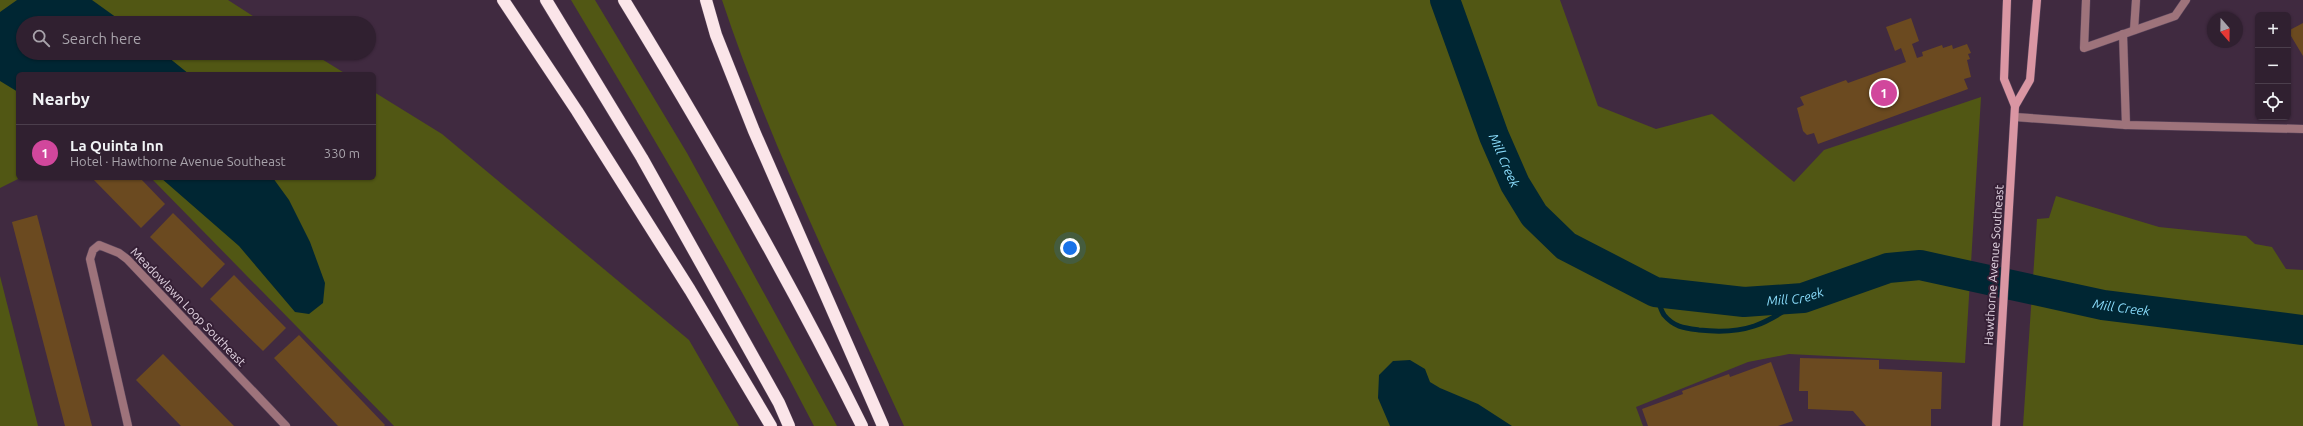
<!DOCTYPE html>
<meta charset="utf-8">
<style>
body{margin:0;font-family:Ubuntu,sans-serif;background:#3c2d3c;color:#f1f3f6}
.controls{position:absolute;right:12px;top:12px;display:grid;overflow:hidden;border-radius:6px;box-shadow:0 1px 3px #0004}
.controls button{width:36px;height:36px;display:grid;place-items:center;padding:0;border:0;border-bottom:1px solid #4b3e4c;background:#302030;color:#f1f3f6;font:20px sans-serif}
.compass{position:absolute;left:2207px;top:12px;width:36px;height:36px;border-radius:50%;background:#302030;box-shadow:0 1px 3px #0004;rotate:160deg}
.you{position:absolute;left:1070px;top:248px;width:14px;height:14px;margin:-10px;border:3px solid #fff;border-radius:50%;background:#1a73e8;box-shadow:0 0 0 6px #1a73e833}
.badge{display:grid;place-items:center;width:26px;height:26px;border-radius:50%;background:#95b2f1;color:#fff;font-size:13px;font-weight:700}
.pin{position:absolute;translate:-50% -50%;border:2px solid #fff;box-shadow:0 1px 4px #0006}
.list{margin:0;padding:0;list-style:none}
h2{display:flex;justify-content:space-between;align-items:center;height:52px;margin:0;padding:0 16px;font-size:17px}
h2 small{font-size:13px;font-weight:400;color:#a8a3ab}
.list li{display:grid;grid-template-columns:26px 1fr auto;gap:12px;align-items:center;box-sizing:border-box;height:56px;padding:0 16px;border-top:1px solid #4b3e4c}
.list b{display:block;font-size:15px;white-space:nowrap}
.list p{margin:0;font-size:13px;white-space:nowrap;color:#a8a3ab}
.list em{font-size:13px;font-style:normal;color:#a8a3ab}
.icon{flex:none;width:22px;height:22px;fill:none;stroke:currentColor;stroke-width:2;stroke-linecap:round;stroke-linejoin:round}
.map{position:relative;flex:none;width:2303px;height:426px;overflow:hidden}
.search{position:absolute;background:#302030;box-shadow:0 1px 3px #0004;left:16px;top:16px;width:360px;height:44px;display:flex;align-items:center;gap:10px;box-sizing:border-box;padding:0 14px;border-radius:22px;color:#a8a3ab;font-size:15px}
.panel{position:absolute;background:#302030;box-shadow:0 1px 3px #0004;left:16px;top:72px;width:360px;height:108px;border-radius:6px}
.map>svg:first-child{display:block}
.green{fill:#515714}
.water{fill:#002633}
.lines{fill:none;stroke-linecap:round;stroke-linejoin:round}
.stream{stroke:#002633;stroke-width:5}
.river{stroke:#002633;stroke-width:30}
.building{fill:#6b4a20}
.lane-casing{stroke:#5d485d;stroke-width:9}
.street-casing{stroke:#5d485d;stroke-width:9}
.secondary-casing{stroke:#5d485d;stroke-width:9}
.highway-casing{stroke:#5d485d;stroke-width:13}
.lane{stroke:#9e737b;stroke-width:8}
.street{stroke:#9e737b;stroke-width:8}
.secondary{stroke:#da96a3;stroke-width:8}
.highway{stroke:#fbe5e9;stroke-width:12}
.labels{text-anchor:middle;stroke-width:4;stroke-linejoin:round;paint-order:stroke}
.street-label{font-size:12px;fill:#e0d2e0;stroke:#362036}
.water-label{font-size:13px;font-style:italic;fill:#8bdefd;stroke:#362036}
</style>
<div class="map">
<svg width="2303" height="426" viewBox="0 0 2303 426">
<rect width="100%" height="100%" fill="#402a40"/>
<!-- green -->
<g class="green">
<polygon points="0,0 228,0 264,23 23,23 23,53 312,53 346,74 18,74 18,178 20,178 0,188"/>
<path d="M571,0H595L687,153L837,426H814C739,281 655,140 571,0Z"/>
<path d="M722,0H1560L1598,106L1656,129L1712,114L1794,182L1824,150L1981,97L1965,363L1789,354L1748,362L1636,407L1643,426H904C840,286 771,147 722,0Z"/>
<polygon points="374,92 442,134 689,340 739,426 394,426 151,178 374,178"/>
<polygon points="2056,196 2159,227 2246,236 2255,244 2272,247 2286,269 2303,270 2303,426 2023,426 2037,219 2049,218"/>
<polygon points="0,276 38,426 0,426"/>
</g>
<!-- water -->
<g class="water">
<polygon points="17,0 92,0 124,23 23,23 23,53 163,53 189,74 18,74 18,92 0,81 0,12"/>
<polygon points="161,178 273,178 289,200 310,242 325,283 323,303 309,314 295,312 239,246"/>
<polygon points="1410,360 1425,369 1430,382 1440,388 1478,404 1512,426 1390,426 1378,398 1379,375 1393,361"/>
</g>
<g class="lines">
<!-- stream -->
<path class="stream" d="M1655,292C1658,299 1660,309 1664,315C1674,327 1684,328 1699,330C1745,335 1766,325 1803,298"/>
<!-- river -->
<path class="river" id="s1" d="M1445,0L1494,136L1515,184L1534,215L1566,246L1655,292L1744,302L1803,298L1888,268L1920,265L2103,305L2303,330"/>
</g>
<!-- building -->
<g class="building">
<polygon points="1911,18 1919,41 1912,44 1917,58 1923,56 1922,52 1942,45 1943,48 1952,45 1953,49 1967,44 1971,53 1968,54 1970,59 1967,60 1971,77 1964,79 1968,89 1818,144 1814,133 1807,135 1803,131 1797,108 1804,105 1800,97 1846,80 1848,83 1906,62 1901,48 1895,51 1886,27"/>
<polygon points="2303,23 2303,56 2288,31"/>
<polygon points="92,178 140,178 165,204 141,228"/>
<polygon points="173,213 225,264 202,288 150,237"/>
<polygon points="37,215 92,426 65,426 12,222"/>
<polygon points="234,275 286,328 263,351 210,299"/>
<polygon points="299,335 385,425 384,426 338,426 274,358"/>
<polygon points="163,354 234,426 181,426 136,380"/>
<polygon points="1800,358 1879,360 1879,369 1942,372 1941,409 1931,409 1931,426 1866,426 1853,411 1808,409 1808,391 1799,391"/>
<polygon points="1771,362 1793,421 1778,426 1648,426 1642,409 1683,394 1682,391 1729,374 1730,377"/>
</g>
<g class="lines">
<defs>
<g id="lane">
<polyline points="2086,0 2084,48 2175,16 2186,0"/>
<polyline points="2134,30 2136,0"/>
<polyline points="2123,34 2126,125"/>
<polyline points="2015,117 2126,125 2303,129"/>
</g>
<polyline id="street" points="128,426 90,259 93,250 99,245 119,253 127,259 286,426"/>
<g id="secondary">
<polyline points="2015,106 2030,80 2037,0"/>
<polyline points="1996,426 2015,106 2004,79 2007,0"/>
</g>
<g id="highway">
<polyline points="503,0 577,111 690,290 771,426"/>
<polyline points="546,0 642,158 779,403 789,426"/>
<path d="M624,0C709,139 790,280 862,426"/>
<polyline points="706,0 716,35 754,131 883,426"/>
</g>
</defs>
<!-- lane casing -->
<use href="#lane" class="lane-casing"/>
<!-- street casing -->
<use href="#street" class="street-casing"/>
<!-- secondary casing -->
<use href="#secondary" class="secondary-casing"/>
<!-- highway casing -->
<use href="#highway" class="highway-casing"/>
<!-- lane -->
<use href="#lane" class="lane"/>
<!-- street -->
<use href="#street" class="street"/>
<!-- secondary -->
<use href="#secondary" class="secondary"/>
<!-- highway -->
<use href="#highway" class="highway"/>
</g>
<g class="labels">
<!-- street labels -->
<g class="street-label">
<text transform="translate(1994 265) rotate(-86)" y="4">Hawthorne Avenue Southeast</text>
<text transform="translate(188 307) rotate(46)" y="4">Meadowlawn Loop Southeast</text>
</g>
<!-- water labels -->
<g class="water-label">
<text dy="5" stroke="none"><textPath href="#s1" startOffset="171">Mill Creek</textPath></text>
<text dy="5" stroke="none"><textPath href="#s1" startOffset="519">Mill Creek</textPath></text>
<text dy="5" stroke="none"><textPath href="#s1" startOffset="855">Mill Creek</textPath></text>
</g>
</g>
</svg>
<div class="controls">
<button>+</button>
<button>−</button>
<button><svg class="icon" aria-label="locate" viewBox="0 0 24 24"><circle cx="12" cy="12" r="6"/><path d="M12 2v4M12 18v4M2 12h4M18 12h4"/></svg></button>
</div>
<svg class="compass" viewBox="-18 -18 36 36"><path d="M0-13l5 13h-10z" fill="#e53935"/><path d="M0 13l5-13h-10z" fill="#a8a3ab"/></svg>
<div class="you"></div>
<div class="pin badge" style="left:1884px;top:93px;background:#d1479c">1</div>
<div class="search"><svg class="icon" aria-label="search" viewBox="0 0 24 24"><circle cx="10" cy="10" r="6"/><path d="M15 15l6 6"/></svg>Search here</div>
<section class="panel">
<h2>Nearby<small></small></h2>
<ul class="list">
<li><span class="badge" style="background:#d1479c">1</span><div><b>La Quinta Inn</b><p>Hotel · Hawthorne Avenue Southeast</p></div><em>330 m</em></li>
</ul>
</section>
</div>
